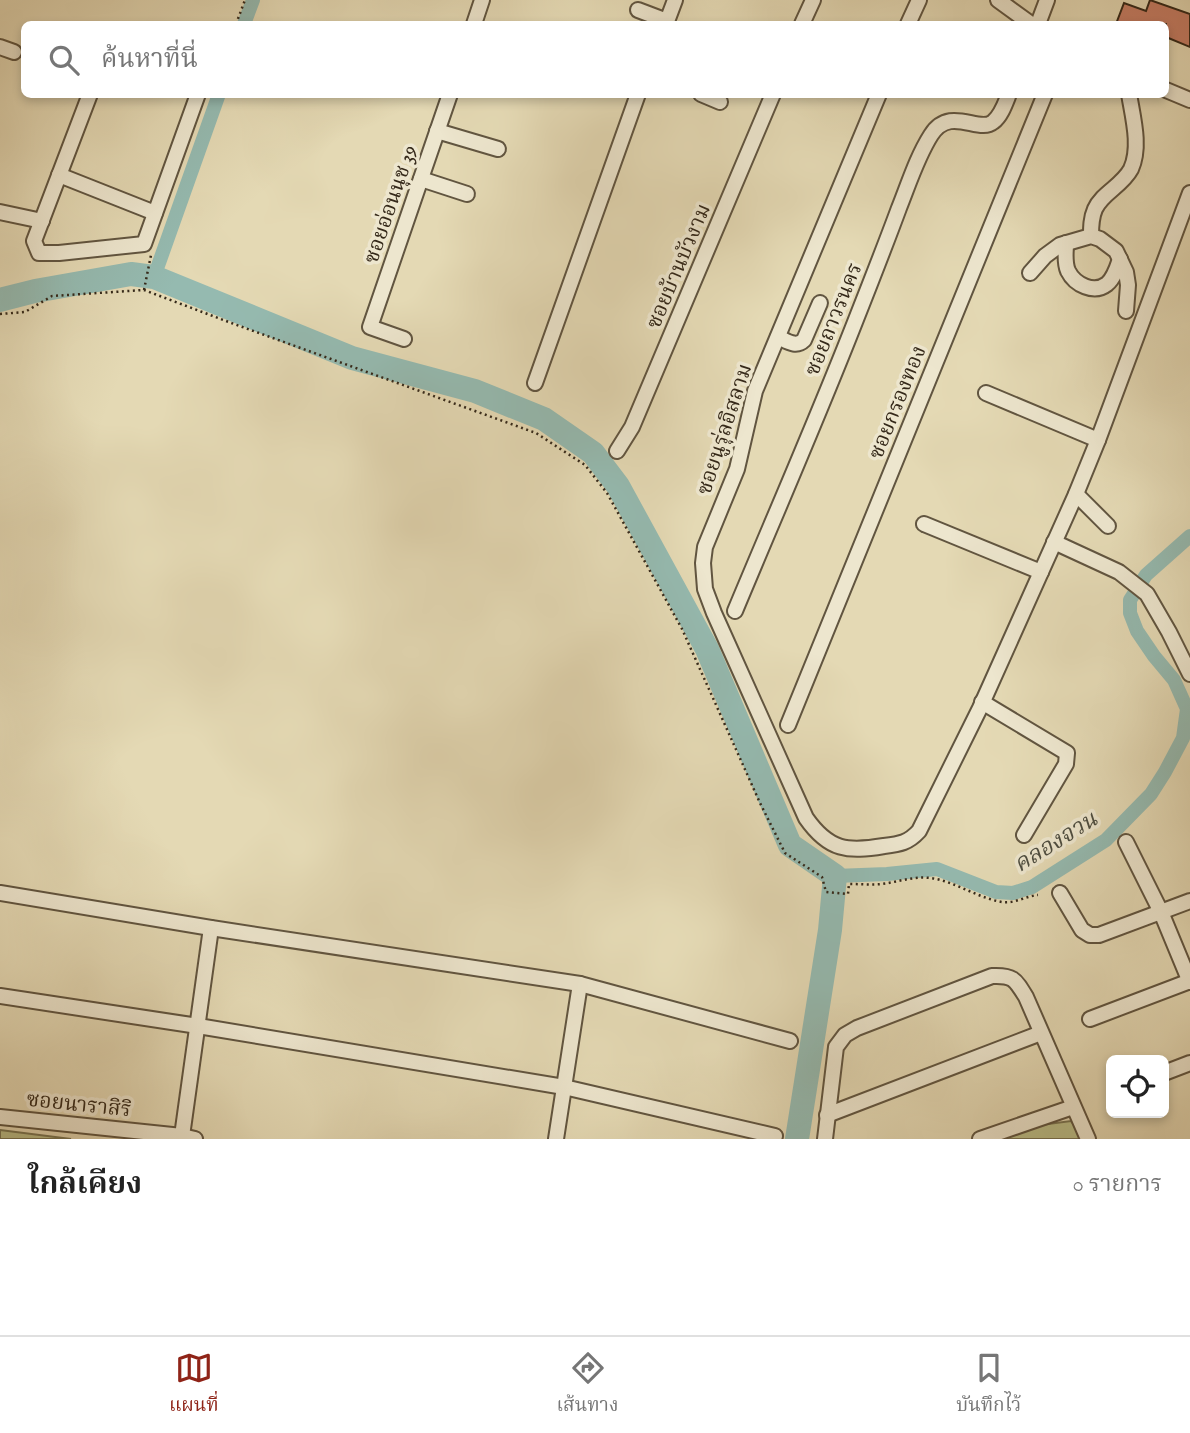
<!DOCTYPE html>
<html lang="th">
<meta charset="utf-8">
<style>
body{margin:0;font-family:"IM FELL English","Noto Serif Thai",serif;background:#f2f2f2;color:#222}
.controls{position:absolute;right:21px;bottom:21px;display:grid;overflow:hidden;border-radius:10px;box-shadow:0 4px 10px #0003}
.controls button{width:63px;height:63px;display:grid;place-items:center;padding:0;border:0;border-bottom:2px solid #e0e0e0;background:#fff;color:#222;font:35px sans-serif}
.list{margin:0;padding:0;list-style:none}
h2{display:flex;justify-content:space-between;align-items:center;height:91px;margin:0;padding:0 28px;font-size:30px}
h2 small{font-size:23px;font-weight:400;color:#767676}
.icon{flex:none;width:38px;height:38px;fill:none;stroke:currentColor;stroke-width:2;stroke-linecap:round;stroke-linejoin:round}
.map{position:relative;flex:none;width:1190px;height:1139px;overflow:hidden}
.search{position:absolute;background:#fff;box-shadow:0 4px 10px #0003;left:21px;right:21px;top:21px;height:77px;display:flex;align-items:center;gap:18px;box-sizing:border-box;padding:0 24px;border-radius:10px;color:#767676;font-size:26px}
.sheet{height:196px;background:#fff}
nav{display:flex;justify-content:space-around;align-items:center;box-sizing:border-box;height:98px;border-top:2px solid #e0e0e0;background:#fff;font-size:19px;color:#767676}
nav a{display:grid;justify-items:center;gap:4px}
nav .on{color:#8f2418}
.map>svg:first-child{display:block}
.green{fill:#babe89;stroke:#787452;stroke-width:2}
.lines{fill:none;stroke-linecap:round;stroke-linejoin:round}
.canal{stroke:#95bab0;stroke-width:14}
.river{stroke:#95bab0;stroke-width:24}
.building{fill:#c67e66;stroke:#35291a;stroke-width:2}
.minor-casing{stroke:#615540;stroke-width:18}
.path{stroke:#35291a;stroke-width:2.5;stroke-dasharray:2 3.5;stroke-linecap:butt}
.minor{stroke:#ede6ce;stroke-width:14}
.labels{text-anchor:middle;stroke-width:7;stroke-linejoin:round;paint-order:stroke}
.street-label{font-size:21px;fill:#35291a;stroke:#ede6ce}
.water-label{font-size:23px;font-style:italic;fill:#4d4d40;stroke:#ede6ce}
</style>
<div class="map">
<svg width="1190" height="1139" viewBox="0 0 1190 1139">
<rect width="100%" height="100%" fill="#e4d9b4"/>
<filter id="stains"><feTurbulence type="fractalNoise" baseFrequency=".00286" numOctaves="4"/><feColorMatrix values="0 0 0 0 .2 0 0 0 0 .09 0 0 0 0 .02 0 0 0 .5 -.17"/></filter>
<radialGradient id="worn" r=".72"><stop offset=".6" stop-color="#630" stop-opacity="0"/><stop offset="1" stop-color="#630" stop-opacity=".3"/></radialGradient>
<!-- green -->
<g class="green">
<polygon points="1071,1121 1084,1139 1004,1139 1033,1126"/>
<polygon points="0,1130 71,1139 0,1139"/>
</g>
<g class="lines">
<!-- canal -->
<g class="canal">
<polyline points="244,24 253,0"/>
<polyline points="154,277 219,94"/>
<polyline points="835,876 887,874 937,869 996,892 1013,893 1032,887 1106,840 1151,794 1165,772 1183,738 1187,709 1174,680 1154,656 1137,631 1130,613 1130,600 1146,575 1190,536"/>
</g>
<!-- river -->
<polyline class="river" points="0,300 35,291 131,274 154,277 352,358 475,391 544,419 593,453 618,486 707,649 790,845 835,876 830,930 797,1139"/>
</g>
<!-- building -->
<polygon class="building" points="1150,0 1190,14 1190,47 1166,37 1166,24 1116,24 1124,3 1146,11"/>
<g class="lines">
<defs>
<g id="minor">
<polyline points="998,0 1031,24"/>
<polyline points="638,10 667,21"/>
<polyline points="474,24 482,0"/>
<polyline points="666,24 675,0"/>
<polyline points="802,24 813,0"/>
<polyline points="908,24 919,0"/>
<polyline points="1038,24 1047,0"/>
<polyline points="0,47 14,52"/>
<polyline points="1166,90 1190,100"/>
<polyline points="90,94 34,241 39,253 59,253 144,244 198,94"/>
<polyline points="701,94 720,102"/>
<path d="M879,94L755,391L737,469L705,547L703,563L705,589L714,613L806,818C829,851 848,852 884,846C900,844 908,843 919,831L980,708L1076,494L1098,440L1190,193"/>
<polyline points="437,131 498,149"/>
<polyline points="59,175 155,213"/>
<polyline points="421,179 467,194"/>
<polyline points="0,212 42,221"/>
<path d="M1091,236C1091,227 1091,218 1095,209C1102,193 1122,186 1131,169C1141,147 1133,118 1129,94"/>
<path d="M1066,243C1066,252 1064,262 1068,271C1075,285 1094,294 1107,284C1114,278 1117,268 1120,259"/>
<polyline points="1030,273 1045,256 1060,245 1091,236 1100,239 1116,251 1126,272 1128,285 1126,311"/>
<path d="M778,337C787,341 796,348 804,340L820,303"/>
<polyline points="404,339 370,327 450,94"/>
<polyline points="535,383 638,94"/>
<polyline points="986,393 1098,440"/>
<polyline points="617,451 632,427 773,94"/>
<polyline points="1076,494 1108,526"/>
<polyline points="924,524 1041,572"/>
<polyline points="1054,542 1119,572 1147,594 1169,632 1190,674"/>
<path d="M735,611C775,515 817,419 855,322C870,284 885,246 899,208C909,183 917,157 931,135C950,105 979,134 993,122C1001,116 1005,104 1009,94"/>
<polyline points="982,702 1067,753 1066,764 1024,835"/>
<polyline points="788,725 1045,94"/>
<polyline points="1126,842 1161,912 1190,982"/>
<polyline points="0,893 211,928 580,984 790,1041"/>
<polyline points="1060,893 1082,930 1090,935 1099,935 1190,901"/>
<polyline points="0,996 198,1026 564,1087 775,1136"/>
<polyline points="1090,1019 1190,981"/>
<polyline points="1164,1073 1190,1063"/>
<polyline points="827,1115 1041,1033"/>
<polyline points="0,1117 182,1136 195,1139"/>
<polyline points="182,1136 211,928"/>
<polyline points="556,1139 580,984"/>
<path d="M825,1139L836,1047L845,1035L857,1028L992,976C1013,975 1015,979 1026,997L1088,1139"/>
<polyline points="980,1139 1073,1107"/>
</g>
</defs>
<!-- minor casing -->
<use href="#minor" class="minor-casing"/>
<!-- path -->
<g class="path">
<polyline points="236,24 245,0"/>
<polyline points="144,290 151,255"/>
<path d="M0,314L25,312L52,296L144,290L234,324L536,433L585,465L607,493L682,629L760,803L785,853L822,877L826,892L848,894L849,884C860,884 871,885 882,884C898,882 913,876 930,878C955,881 977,898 1002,902C1014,904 1026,896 1038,895"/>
</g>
<!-- minor -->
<use href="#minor" class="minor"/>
</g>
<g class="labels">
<!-- street labels -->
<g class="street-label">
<text transform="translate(390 204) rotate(-71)" y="7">ซอยอ่อนนุช 39</text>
<text transform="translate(678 266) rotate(-67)" y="7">ซอยบ้านบัวงาม</text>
<text transform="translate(833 319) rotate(-68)" y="7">ซอยถาวรนคร</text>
<text transform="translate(897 402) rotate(-68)" y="7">ซอยกรองทอง</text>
<text transform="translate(724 429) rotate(-72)" y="7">ซอยนูรุ่ลอิสลาม</text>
<text transform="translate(79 1104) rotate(6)" y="7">ซอยนาราสิริ</text>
</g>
<!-- water labels -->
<g class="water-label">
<text transform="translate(1055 841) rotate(-32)" y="8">คลองจวน</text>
</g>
</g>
<rect width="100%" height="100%" filter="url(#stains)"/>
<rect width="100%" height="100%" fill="url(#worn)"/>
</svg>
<div class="controls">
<button><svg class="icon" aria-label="locate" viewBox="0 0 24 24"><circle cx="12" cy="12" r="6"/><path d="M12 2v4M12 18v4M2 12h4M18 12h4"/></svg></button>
</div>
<div class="search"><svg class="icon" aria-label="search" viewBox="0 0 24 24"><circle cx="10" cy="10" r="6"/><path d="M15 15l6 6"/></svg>ค้นหาที่นี่</div>
</div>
<section class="sheet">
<h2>ใกล้เคียง<small>0 รายการ</small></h2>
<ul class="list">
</ul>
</section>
<nav>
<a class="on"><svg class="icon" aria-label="map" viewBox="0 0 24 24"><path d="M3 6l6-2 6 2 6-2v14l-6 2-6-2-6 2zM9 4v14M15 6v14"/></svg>แผนที่</a>
<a><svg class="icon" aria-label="directions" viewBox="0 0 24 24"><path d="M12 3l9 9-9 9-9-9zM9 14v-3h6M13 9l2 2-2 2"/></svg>เส้นทาง</a>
<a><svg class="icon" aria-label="saved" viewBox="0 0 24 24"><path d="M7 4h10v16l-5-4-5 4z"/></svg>บันทึกไว้</a>
</nav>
